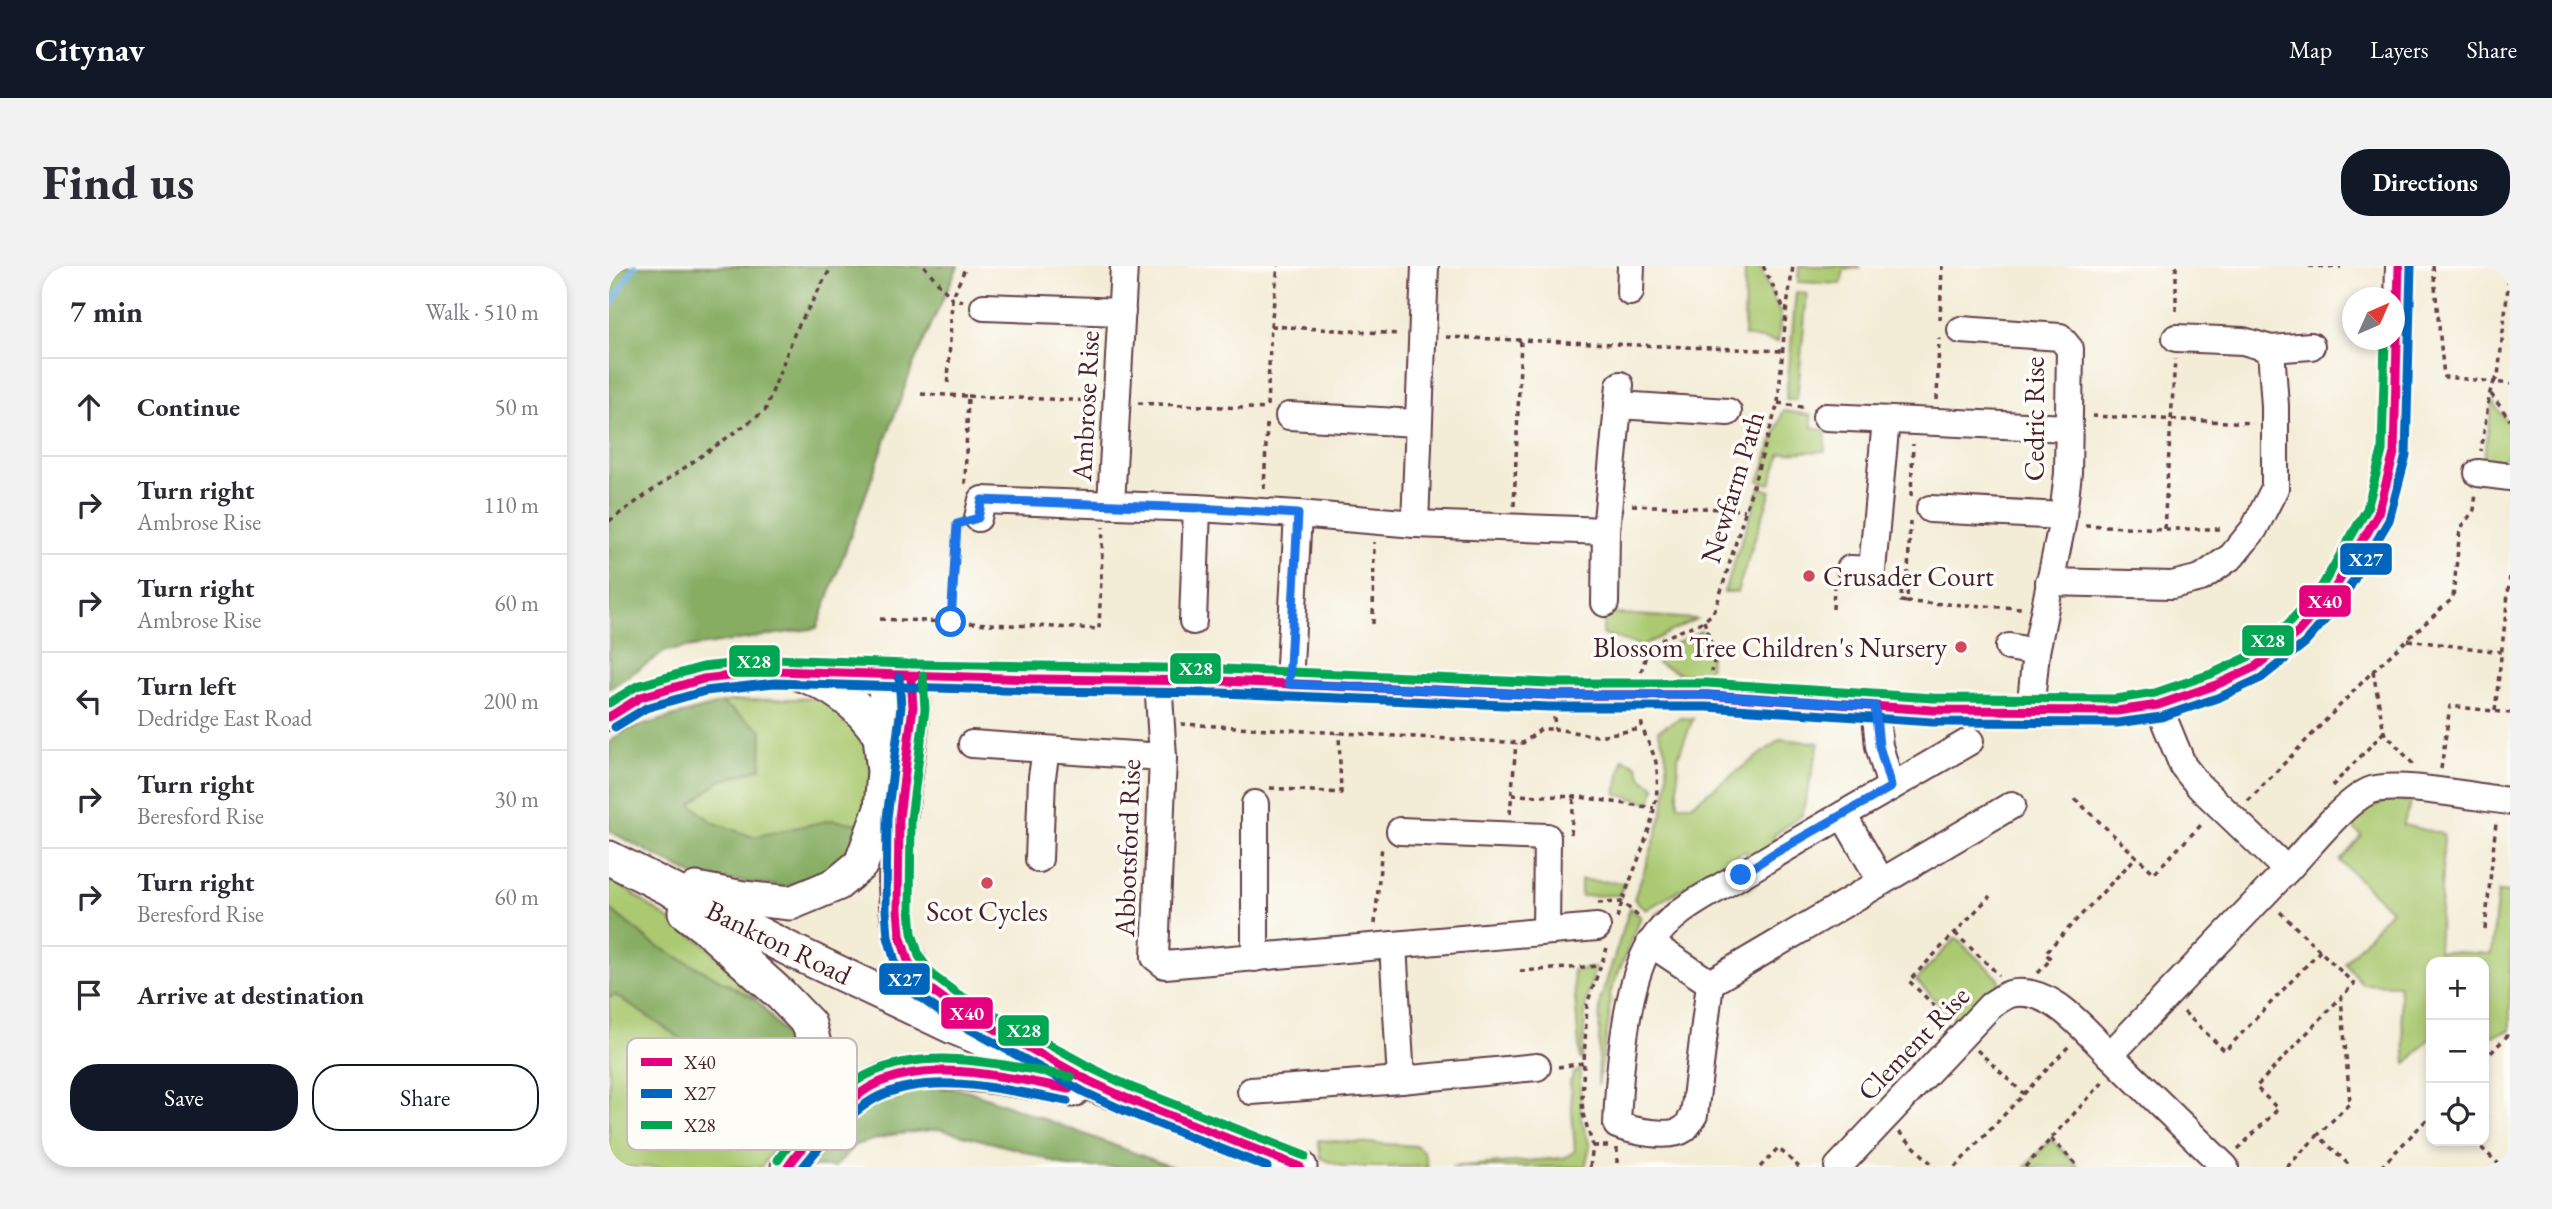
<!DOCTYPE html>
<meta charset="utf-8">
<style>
body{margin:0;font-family:"EB Garamond",serif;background:#f2f2f3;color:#2b2b33}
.controls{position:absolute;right:21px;bottom:21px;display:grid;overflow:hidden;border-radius:14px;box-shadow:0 4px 10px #0003}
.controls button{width:63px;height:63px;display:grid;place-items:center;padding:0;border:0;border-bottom:2px solid #e1e1e2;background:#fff;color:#2b2b33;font:35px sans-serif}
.compass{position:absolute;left:1733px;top:21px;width:63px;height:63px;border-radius:50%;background:#fff;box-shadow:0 4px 10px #0003;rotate:45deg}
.stop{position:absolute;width:21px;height:21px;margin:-16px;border:5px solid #1a73e8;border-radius:50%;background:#fff}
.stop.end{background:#1a73e8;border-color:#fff;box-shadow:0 2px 7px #0008}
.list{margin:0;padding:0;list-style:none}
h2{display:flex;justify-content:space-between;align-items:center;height:91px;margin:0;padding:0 28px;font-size:30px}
h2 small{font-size:23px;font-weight:400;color:#7c7c81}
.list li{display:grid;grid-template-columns:46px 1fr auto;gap:21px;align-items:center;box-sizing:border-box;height:98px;padding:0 28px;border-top:2px solid #e1e1e2}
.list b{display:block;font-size:26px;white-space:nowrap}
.list p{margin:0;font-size:23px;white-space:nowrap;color:#7c7c81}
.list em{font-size:23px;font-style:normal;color:#7c7c81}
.actions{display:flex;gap:14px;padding:21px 28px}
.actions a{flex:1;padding:16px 0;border:2px solid #111827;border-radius:28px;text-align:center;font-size:24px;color:#111827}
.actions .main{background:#111827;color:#fff}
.icon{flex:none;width:38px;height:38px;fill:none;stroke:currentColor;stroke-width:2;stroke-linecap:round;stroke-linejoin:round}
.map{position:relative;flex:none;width:1901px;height:901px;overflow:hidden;border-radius:28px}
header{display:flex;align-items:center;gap:42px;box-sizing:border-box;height:98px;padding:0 35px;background:#111827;color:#fff}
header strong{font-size:33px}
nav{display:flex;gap:38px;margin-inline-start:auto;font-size:24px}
.intro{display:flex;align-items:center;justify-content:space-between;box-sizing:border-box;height:168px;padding:0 42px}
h1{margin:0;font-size:49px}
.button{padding:18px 32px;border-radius:28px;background:#111827;color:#fff;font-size:24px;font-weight:700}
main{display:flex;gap:42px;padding:0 42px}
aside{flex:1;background:#fff;border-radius:28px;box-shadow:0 4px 10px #0003}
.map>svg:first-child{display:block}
.green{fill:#aac971;stroke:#7a744e;stroke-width:2}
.forest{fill:#87ad63;stroke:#686647;stroke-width:2}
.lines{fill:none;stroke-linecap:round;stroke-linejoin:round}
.stream{stroke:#64aedc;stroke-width:6}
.minor-casing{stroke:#633e45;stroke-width:30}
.major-casing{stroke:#633e45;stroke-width:37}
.path{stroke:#633e45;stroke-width:3.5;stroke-dasharray:5 5;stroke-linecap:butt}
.minor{stroke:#fff;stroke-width:26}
.major{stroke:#fff;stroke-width:33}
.bus-1-casing{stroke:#fdfcf7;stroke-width:14}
.bus-2-casing{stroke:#fdfcf7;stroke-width:14}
.bus-3-casing{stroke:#fdfcf7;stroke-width:14}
.bus-1{stroke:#e5007d;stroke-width:9}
.bus-2{stroke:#0065bd;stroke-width:9}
.bus-3{stroke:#00a651;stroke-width:9}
.route{stroke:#1a73e8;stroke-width:9}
.poi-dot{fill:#d1495b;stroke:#fdfcf7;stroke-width:2.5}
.labels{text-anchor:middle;stroke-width:7;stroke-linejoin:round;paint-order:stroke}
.street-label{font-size:28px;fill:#4a1f2b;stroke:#fdfcf7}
.poi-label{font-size:28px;fill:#4a1f2b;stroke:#fdfcf7;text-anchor:start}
.key{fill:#fdfcf7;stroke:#c7baba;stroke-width:2}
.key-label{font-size:19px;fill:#4a1f2b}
.line-badge{stroke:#fdfcf7;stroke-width:2.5}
.badge-label{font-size:19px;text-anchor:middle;font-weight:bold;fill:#fff}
</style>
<header>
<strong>Citynav</strong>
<nav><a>Map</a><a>Layers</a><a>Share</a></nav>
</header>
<div class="intro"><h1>Find us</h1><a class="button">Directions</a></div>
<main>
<aside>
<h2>7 min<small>Walk · 510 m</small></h2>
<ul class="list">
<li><svg class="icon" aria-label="ahead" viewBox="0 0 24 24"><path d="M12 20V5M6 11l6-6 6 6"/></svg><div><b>Continue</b></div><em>50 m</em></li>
<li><svg class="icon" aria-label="right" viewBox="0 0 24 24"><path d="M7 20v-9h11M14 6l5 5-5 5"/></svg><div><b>Turn right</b><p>Ambrose Rise</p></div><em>110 m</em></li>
<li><svg class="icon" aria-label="right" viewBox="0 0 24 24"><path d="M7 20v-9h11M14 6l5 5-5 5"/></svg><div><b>Turn right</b><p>Ambrose Rise</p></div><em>60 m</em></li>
<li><svg class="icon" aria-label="left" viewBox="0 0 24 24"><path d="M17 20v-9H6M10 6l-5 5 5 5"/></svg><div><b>Turn left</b><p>Dedridge East Road</p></div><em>200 m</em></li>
<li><svg class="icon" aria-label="right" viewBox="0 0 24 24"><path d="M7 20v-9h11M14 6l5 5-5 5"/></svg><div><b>Turn right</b><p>Beresford Rise</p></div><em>30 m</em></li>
<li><svg class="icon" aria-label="right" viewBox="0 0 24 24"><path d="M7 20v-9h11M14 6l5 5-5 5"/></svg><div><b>Turn right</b><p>Beresford Rise</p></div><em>60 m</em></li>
<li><svg class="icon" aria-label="arrive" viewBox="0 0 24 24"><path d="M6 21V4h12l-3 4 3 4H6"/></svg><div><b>Arrive at destination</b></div></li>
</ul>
<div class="actions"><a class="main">Save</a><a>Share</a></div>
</aside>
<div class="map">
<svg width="1901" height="901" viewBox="0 0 1901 901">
<rect width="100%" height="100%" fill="#fdfcf7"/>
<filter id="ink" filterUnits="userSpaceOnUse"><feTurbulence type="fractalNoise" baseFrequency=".0143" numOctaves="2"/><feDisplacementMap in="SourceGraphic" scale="14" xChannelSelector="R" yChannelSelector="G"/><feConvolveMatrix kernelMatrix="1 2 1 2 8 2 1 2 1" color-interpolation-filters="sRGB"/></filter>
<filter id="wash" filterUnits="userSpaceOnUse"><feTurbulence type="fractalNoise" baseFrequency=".00686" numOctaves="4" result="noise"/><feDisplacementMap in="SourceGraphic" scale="28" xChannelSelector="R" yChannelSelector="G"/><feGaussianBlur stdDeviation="1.57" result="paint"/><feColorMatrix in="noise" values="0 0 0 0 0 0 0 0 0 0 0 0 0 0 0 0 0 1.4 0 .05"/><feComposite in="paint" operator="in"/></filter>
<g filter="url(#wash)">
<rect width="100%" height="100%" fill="#f3ecd6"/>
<!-- green -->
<g class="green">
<polygon points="1136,0 1150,0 1172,49 1169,76 1135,70"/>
<polygon points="1190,0 1250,0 1250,2 1235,4 1232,18 1189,16"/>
<polygon points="1187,26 1198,28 1188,134 1177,134"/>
<polygon points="1884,136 1901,160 1901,185 1884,201 1873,201"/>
<polygon points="1174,145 1202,149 1203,161 1217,165 1216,185 1172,187 1161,218 1150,215"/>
<polygon points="1151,221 1162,225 1128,326 1115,326"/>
<polygon points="995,347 1087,353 1033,380 994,368"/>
<polygon points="1092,365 1101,390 1100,410 1072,408 1048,397 1051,385"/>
<polygon points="209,432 257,468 264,518 252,558 232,596 0,565 0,477 17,464 121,435"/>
<path d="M1072,452L1084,453L1069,491V539H1082L1172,473L1210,477L1193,549L1164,570L1168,577L1050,654L1046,649L1141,590L1135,585L1037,644L1025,633C1039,590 1067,530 1056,485C1055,478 1051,471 1049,464Z"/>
<polygon points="1014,493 1028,499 1033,512 1046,521 1042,537 1007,528"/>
<polygon points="1786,532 1802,537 1794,559 1835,568 1829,685 1882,688 1889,626 1901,627 1901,765 1879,771 1875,767 1875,696 1822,696 1822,771 1797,798 1790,719 1753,718 1736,697 1782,644 1731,595 1753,570 1739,557 1754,543"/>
<polygon points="0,611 100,682 148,734 192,788 187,823 170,877 152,901 0,901"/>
<polygon points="972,614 1016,617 1010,629 972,630"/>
<polygon points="1021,642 1032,651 1001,727 1000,754 989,820 991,735"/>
<polygon points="1347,672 1390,713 1390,721 1350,758 1307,714"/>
<polygon points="986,702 977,736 973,793 971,793 964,704"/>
<polygon points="971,804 972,852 981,880 976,901 842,901 955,892 966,885 961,816 965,807"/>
<polygon points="1442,873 1470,901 1416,901"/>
<polygon points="709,874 808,880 815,886 819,901 734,901 712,892"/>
</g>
<!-- forest -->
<g class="forest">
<polygon points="0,0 349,0 304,99 208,362 57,385 0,423"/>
<polygon points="113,437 153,464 152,502 111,515 82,538 103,556 144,571 222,554 252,558 232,596 178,621 85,610 0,565 0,477 17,464"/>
<polygon points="0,642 43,677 148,734 192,788 183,836 147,822 6,729 0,732"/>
<polygon points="311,820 358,824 563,901 459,901 411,884 330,863 282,869 246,879 226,901 202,901 223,867 268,829"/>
</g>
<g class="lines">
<!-- stream -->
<polyline class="stream" points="0,42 26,0"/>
</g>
</g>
<g filter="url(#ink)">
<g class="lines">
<defs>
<g id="minor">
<polyline points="1021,26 1022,0"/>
<polyline points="375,41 513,46"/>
<polyline points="1352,64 1451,71 1461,83 1459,207 1453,258 1427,386 1421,446"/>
<polyline points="1662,83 1702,80"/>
<polyline points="1009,139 1119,146"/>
<polyline points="680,150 808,157"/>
<polyline points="1217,151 1460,162"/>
<polyline points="1869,207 1901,211"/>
<polyline points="502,238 515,0"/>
<polyline points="1321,243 1454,250"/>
<polyline points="689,248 806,258 997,265 1011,119"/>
<polyline points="369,252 373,234 588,242 689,248 680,418"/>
<polyline points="806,258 816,0"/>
<polyline points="1241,303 1263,304 1277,154"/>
<polyline points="1440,316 1563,319 1592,312 1623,290 1645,263 1666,222 1666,140 1662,83 1634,75 1567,72"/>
<polyline points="996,337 997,265"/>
<polyline points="584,355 588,242"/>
<polyline points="1400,381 1427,386"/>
<polyline points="549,414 554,491 546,691 556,699 988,661"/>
<path d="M1549,439L1574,500L1590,520L1678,604C1699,582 1734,537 1760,525C1785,514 1870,532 1901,535"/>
<polyline points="1266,440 1270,480 1282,521 1361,475"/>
<polyline points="0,451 32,431 94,413 165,405 424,413 612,415 941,429 1098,429 1323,444 1508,445 1549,439 1607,419 1646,401 1688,367 1723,327 1769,248 1785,187 1790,0"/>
<polyline points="363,478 554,491"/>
<path d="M1282,521C1231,550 1180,580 1130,610C1099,629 1062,645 1042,677C1016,718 1010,809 1008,859C1023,865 1061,873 1075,863C1079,860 1082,853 1085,849L1101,717L1403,539"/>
<polyline points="1234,549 1272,615"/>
<polyline points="791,565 938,571 937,665"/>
<polyline points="430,593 433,511 437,484"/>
<polyline points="1041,677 1101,717"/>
<polyline points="784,679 792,814 928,801"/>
<polyline points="646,692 646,538"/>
<polyline points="642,825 792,814"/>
<path d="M1229,901L1382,739C1388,735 1395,730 1401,728C1442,719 1475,764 1501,789"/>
<polyline points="1616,901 1501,789 1678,604"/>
</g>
<g id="major">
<path d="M186,406C223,418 251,438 271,470"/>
<path d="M302,410C303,420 304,432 304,442C300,516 262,656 313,716C325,730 346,741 362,750"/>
<polyline points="0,592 188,687 344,761 519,833 691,901"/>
<polyline points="87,623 134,632 182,637 228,618 252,598 272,543 275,505 271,470 276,454 277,409"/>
<polyline points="76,646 102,666 172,729 200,758 210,798 205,836 191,879"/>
<path d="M179,901C190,884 204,871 218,857C233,842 249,826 268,817C316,794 413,815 464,824"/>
</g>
</defs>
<!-- minor casing -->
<use href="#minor" class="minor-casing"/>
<!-- major casing -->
<use href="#major" class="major-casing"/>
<!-- path -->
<g class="path">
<polyline points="315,0 343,33 354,35"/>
<polyline points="1154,0 1176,45"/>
<polyline points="1567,0 1567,50"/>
<polyline points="1700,0 1732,1"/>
<polyline points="1824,0 1835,111 1885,116 1881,126 1872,185"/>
<polyline points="1901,3 1889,110 1885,116 1901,118"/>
<polyline points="1331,54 1333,0"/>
<polyline points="662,60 791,68"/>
<polyline points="837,71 1174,85"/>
<polyline points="339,117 343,33 357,0"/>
<polyline points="312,128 359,130 356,216 359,219"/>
<polyline points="1882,128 1901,154"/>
<polyline points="359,130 487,135"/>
<polyline points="1328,134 1330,72"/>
<polyline points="529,137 658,143"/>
<polyline points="1169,137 1198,142"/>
<polyline points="658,140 662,60 669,0"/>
<polyline points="1483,150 1643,157"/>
<polyline points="655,223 658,157"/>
<polyline points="1302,230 1304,178"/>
<polyline points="1023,239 1136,244"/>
<polyline points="905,240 912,74"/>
<polyline points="0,255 156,145 186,66 223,0"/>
<polyline points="1301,255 1298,336 1413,342"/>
<polyline points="1476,259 1555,263 1615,263"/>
<polyline points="1555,263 1566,93"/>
<polyline points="1282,316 1293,316 1292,335 1298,336"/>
<polyline points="1224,343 1225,319"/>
<polyline points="271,353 490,363 494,261"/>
<polyline points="1095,355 1106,390 1103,406"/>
<polyline points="342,356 348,261"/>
<polyline points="764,358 765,276"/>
<polyline points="1799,374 1892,386"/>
<polyline points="1764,405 1775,466 1805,499"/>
<polyline points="1032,406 1039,383 1055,372 1095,355 1104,347 1110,332 1169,137 1177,47 1184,0"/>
<polyline points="1886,445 1901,310"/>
<polyline points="945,451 946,463 988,470 1032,463"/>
<polyline points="572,458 914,477 932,463 946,463"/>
<polyline points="1832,503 1841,440 1901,447"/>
<polyline points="1723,520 1775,466"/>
<polyline points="661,522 732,527 730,467"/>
<polyline points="903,529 971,531 1045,542"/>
<polyline points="1466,533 1545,607 1595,556"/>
<polyline points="1639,535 1764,405 1844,332 1851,263 1865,244 1867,227"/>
<polyline points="901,548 907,477"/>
<polyline points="962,568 965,531"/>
<polyline points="989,637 1013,636 1031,652"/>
<polyline points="1671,646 1745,718 1732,731 1741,837 1709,869 1742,901"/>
<path d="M1008,652C1022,604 1052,554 1048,504C1047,485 1033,471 1032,452"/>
<polyline points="766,658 773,579"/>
<polyline points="1876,663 1887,557"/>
<polyline points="1346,667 1390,709"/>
<polyline points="911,705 991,700"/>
<polyline points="1429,707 1442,693 1436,687 1528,590"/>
<polyline points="1575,746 1616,785 1711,685"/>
<polyline points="1340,754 1300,715 1381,630"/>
<polyline points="1368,784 1415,828"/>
<polyline points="1875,794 1898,770 1901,773"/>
<polyline points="949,801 974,797"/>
<polyline points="1875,849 1879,853 1875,859"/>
<polyline points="1290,866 1326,901"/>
<polyline points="1442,873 1470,901"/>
<polyline points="1865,875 1893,901"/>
<polyline points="984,880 1000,880"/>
<polyline points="1008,882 1008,901"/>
<polyline points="1629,883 1669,843 1647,821 1732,731"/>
<polyline points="981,901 984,880 974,848 973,834 978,738 998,682"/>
<polyline points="1151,901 1169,882 1190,901"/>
<polyline points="1346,901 1460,780"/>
<polyline points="1416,901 1495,815"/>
<polyline points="1678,901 1709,869"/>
<polyline points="1772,901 1822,849"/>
</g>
<!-- minor -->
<use href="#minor" class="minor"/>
<!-- major -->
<use href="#major" class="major"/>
<defs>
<g id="bus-1">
<polyline points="302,410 304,441 290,552 289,643 291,669 299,695 314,718 343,739 480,815 519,833 691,901"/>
<polyline points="0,451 32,431 94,413 165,405 424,413 612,415 941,429 1098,429 1323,444 1508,445 1549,439 1607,419 1646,401 1688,367 1723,327 1769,248 1785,187 1790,0"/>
<path d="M179,901C191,883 206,868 222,853C236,840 251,825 269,817C327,792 400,812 460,823"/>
</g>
<g id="bus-2">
<polyline points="290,411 292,441 278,552 277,644 279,671 287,699 304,726 337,750 475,826 514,844 658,901"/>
<polyline points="6,461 37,442 96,425 165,417 424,425 612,427 940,441 1098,441 1323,456 1508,457 1552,451 1611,431 1652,412 1696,377 1733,334 1780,254 1797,189 1802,0"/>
<path d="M194,901C212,878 245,841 273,829C326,805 403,825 458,835"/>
</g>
<g id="bus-3">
<polyline points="302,398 613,403 941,417 1098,417 1324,432 1507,433 1546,427 1602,408 1639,391 1679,358 1713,320 1758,243 1773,185 1776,74"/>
<polyline points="314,409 316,443 302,553 301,643 303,667 310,690 323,709 350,729 486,804 524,822 696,890"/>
<polyline points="0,437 28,420 93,401 165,393 298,398"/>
<path d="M169,894C181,876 196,861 212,846C227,832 242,816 262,807C322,779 400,800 462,811"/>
</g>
</defs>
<!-- bus-1 casing -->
<use href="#bus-1" class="bus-1-casing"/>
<!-- bus-2 casing -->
<use href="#bus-2" class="bus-2-casing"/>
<!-- bus-3 casing -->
<use href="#bus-3" class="bus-3-casing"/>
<!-- bus-1 -->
<use href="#bus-1" class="bus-1"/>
<!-- bus-2 -->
<use href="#bus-2" class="bus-2"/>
<!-- bus-3 -->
<use href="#bus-3" class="bus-3"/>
</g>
</g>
<g class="lines" filter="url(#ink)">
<!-- route -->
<polyline class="route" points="342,356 348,258 369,252 373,234 589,242 689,248 680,418 942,429 1098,429 1266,440 1270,480 1282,521 1164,588 1132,609"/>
</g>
<!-- markers -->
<g class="poi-dot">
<circle cx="1200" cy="310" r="7"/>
<circle cx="1352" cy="381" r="7"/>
<circle cx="378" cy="617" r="7"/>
</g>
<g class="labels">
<!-- street labels -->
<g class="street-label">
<text transform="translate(476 140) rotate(-87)" y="10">Ambrose Rise</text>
<text transform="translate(1425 153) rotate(-90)" y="10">Cedric Rise</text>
<text transform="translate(1123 221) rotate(-73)" y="10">Newfarm Path</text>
<text transform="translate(518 582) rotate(-88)" y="10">Abbotsford Rise</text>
<text transform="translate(170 676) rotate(26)" y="10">Bankton Road</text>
<text transform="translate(1304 777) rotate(-46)" y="10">Clement Rise</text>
</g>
<!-- poi labels -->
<g class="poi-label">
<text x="1214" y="320">Crusader Court</text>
<text x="1338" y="391" text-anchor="end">Blossom Tree Children's Nursery</text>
<text x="378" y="655" text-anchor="middle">Scot Cycles</text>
</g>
</g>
<!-- legend -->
<rect x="18" y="772" width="230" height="112" rx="10" class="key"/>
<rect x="32" y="792" width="31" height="8" fill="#e5007d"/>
<rect x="32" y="823" width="31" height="9" fill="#0065bd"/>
<rect x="32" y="855" width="31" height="8" fill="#00a651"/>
<g class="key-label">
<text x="75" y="803">X40</text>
<text x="75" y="834">X27</text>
<text x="75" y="866">X28</text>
</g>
<g class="line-badge">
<rect x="1730" y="276" width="54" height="34" rx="7" fill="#0065bd"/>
<rect x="1689" y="318" width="54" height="34" rx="7" fill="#e5007d"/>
<rect x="1632" y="358" width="54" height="33" rx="7" fill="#00a651"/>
<rect x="119" y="378" width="53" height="34" rx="7" fill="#00a651"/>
<rect x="560" y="386" width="53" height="33" rx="7" fill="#00a651"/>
<rect x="269" y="696" width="53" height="34" rx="7" fill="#0065bd"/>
<rect x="331" y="730" width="54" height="34" rx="7" fill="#e5007d"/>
<rect x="388" y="748" width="53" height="33" rx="7" fill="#00a651"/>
</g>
<g class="badge-label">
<text x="1757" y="300">X27</text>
<text x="1716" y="342">X40</text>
<text x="1659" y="381">X28</text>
<text x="145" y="402">X28</text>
<text x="587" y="409">X28</text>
<text x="296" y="720">X27</text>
<text x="358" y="754">X40</text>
<text x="415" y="771">X28</text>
</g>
</svg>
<div class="controls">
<button>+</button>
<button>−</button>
<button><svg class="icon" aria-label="locate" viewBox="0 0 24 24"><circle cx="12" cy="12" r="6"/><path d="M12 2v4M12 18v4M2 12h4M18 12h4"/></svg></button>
</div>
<svg class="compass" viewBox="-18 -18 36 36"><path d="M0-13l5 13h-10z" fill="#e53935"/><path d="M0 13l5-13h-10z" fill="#7c7c81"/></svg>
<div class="stop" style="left:342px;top:356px"></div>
<div class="stop end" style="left:1132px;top:609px"></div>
</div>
</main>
